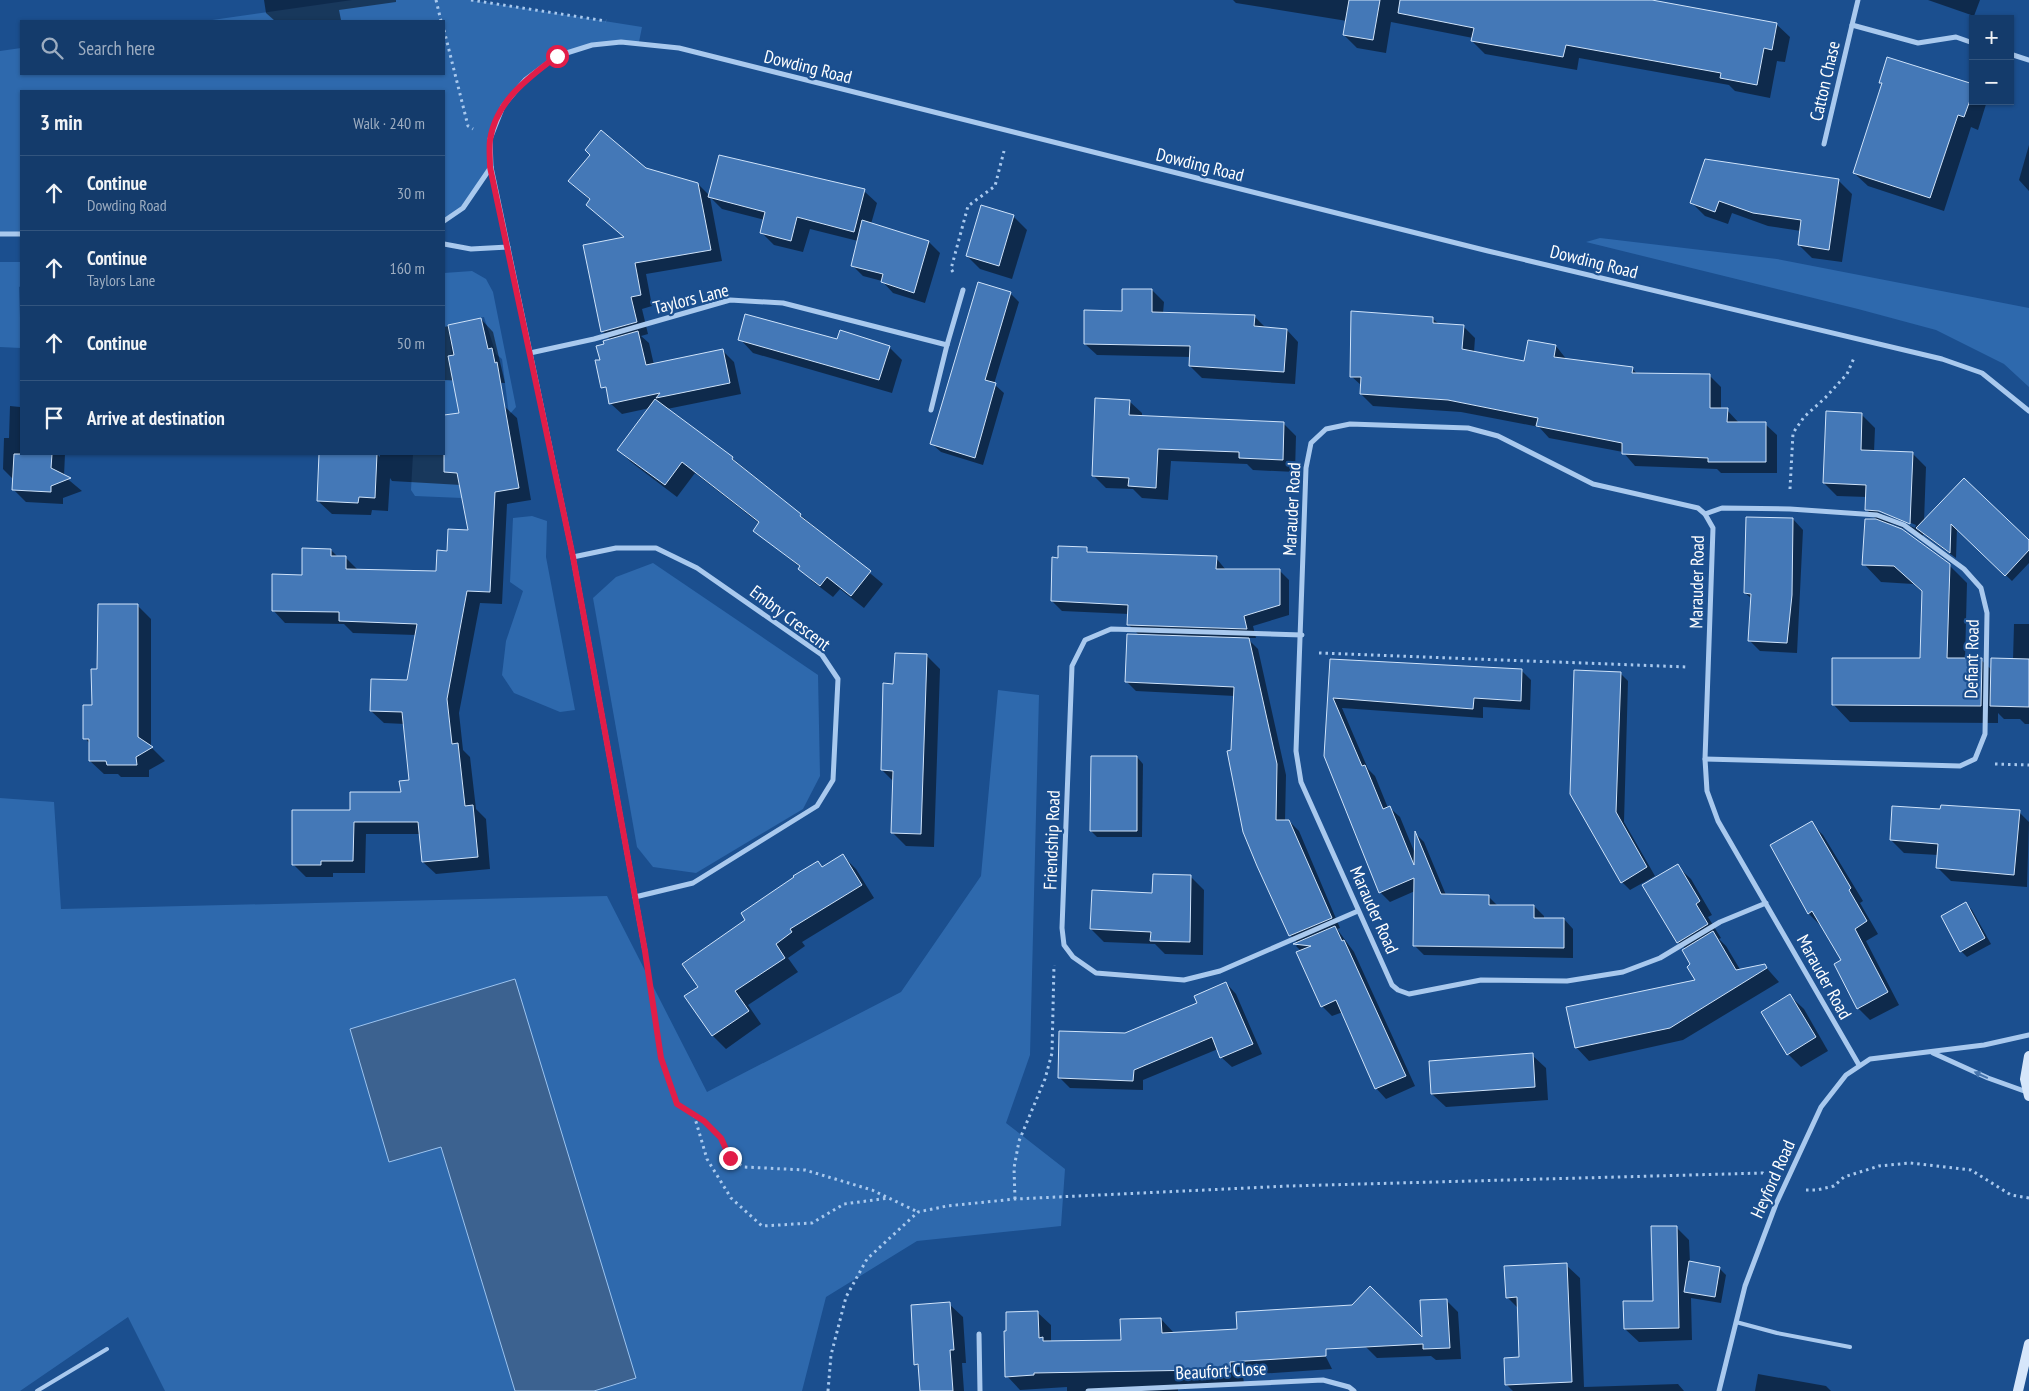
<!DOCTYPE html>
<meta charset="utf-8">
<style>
body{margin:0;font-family:"PT Sans Narrow",sans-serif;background:#1d4271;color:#f1f3f6}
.controls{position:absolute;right:15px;top:15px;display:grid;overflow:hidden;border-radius:0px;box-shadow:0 1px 4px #0004}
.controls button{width:45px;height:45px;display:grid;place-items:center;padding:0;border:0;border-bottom:1px solid #33557e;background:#143b6b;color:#f1f3f6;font:25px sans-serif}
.stop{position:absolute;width:15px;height:15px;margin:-11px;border:4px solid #e11d48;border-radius:50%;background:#fff}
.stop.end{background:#e11d48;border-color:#fff;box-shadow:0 1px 5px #0008}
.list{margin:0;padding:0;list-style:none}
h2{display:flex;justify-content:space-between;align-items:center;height:65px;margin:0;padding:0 20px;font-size:21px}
h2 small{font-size:16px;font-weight:400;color:#9dadc1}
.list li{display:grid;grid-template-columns:32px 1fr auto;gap:15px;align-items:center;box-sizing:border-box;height:75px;padding:0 20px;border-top:1px solid #33557e}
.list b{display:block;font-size:19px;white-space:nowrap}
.list p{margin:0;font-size:16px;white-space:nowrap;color:#9dadc1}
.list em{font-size:16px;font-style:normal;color:#9dadc1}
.icon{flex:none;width:28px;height:28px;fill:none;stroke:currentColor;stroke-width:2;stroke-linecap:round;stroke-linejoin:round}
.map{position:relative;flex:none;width:2029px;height:1391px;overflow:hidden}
.search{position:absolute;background:#143b6b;box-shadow:0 1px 4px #0004;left:20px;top:20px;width:425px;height:55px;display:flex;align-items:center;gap:12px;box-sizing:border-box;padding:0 18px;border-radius:0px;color:#9dadc1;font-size:19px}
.panel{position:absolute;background:#143b6b;box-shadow:0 1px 4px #0004;left:20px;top:90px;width:425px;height:365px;border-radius:0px}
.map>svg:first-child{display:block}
.green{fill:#2e69ad}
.water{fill:#3c6290;stroke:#9cc4f0}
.shadow{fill:#0007;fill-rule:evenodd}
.building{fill:#4478b7;stroke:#cfe3fa}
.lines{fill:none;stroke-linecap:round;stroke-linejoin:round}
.path{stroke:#a9c9ee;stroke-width:3;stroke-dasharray:2.5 4;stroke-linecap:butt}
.lane{stroke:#a9c9ee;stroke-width:4}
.street{stroke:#a9c9ee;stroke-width:5}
.secondary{stroke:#d6e6fa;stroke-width:10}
.oneway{fill:#4674ac}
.route{stroke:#e11d48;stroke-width:6}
.labels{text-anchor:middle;stroke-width:4.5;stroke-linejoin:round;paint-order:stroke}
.street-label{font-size:18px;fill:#fff;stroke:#1b4f8f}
</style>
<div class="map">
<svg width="2029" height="1391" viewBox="0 0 2029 1391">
<rect width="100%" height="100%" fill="#1b4f8f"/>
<!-- green -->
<g class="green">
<polygon points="352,0 471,0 642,27 639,42 592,45 557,56 525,80 503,106 490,139 491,167 463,208 444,221 444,91 21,91 21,233 0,232 0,51 21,48 21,74 444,74 444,21 205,21"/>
<polygon points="1600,238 1777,259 2029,308 2029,387 2004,364 1936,330 1858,309 1586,242"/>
<polygon points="0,262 21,262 21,286 19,287 21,348 0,347"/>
<polygon points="472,271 486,279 493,292 516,407 509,415 502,359 496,354 484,317 448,325 459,413 444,415 444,273"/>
<polygon points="463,447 462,498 415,496 411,490 413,454 444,454 444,450"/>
<polygon points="532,516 547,521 546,557 575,710 560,712 514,693 502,675 506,641 523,591 510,582 513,518"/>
<polygon points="653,563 818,675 820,776 803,809 696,873 653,867 637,847 593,598 616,577"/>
<polygon points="998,690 1039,695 1030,1055 1006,1123 1065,1169 1061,1226 917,1241 826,1297 802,1391 594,1391 635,1379 441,1147 515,1391 165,1391 128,1317 20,1391 0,1391 0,798 54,802 61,909 607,896 707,1092 901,992 981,876"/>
</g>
<!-- water -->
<polygon class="water" points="515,979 636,1378 594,1391 515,1391 441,1147 389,1162 350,1029"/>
<!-- shadow -->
<g class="shadow">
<polygon points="264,0 396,0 396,2 339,10 341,20 275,21 266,13"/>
<polygon points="1233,0 1644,0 1776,24 1790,37 1785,62 1777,61 1770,98 1735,91 1729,85 1579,58 1577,70 1485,54 1472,41 1473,38 1391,22 1386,53 1357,48 1344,35 1347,21 1236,3"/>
<polygon points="1928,0 1980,0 1974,16"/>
<polygon points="1880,82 1973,86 1973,101 1987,101 1978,130 1971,127 1944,211 1868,186 1854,173 1883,85"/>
<polygon points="2029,145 2029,191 2019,180"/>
<polygon points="646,169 698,184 710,196 864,191 877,203 871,224 929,242 940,253 925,303 893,293 882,281 863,276 852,265 858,241 810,229 803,252 774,245 762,233 765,220 722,209 710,197 722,261 646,274 652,306 642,309 648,334 641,336 649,343 654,365 723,351 734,362 741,394 667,409 732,458 883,584 864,608 840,589 833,597 812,581 801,568 755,530 760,524 695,473 677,497 631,462 619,450 650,408 622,414 610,403 608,390 605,387 598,347 605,345 611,340 603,332 585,246 625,238 587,205 591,201 570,181"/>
<polygon points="1839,181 1852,194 1842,262 1812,258 1799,245 1801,231 1768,226 1732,213 1728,224 1705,216 1691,202"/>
<polygon points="982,207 1014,217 1027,230 1012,279 980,269 967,256"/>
<polygon points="1152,290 1164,302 1163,313 1254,316 1266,328 1287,330 1298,342 1295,384 1202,378 1190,366 1191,357 1097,355 1085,344"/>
<polygon points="1010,293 1019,302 994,384 1004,393 983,465 941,452 932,444"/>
<polygon points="1432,318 1439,324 1463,326 1475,338 1474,352 1525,363 1556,346 1567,360 1632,368 1638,375 1709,375 1721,387 1721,410 1727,410 1739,423 1765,424 1777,435 1777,473 1721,473 1717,469 1635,466 1623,452 1549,438 1539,427 1461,412 1373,406 1361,394 1362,386 1351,376"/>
<polygon points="481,319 493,332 505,383 444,380 444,327"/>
<polygon points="740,339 838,341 889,347 902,360 892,393 753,353"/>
<polygon points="21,384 21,454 65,454 64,476 82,491 63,498 63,504 26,502 13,489 14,480 3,469 4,438 9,438 10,406 20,407"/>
<polygon points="1129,401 1142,413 1142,417 1284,424 1296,436 1295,472 1253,470 1247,464 1171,461 1168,500 1142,498 1133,489 1106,488 1094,476"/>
<polygon points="504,406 517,418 531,500 507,504 502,604 480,603 459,713 463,750 470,757 476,809 486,819 490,869 436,874 423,862 420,834 366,834 365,873 333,873 333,877 306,877 293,864 351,812 402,794 410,781 405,724 384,723 371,711 408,681 416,635 353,633 344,624 285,623 273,610 331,550 338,557 345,557 358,570 437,572 448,552 469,531 461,485 392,481 390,478 388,511 372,510 371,515 332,514 318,501 320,454 377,454 380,457 380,454 444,454 444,417"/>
<path d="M1861,414L1875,428L1874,452L1913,454L1926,467L1924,522L1964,480L2029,542V563L2012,581L1957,528L1956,558L1923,534V536L1893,524L1885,523L1949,565L1967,583L1965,660H1981L1992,670L2013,660L2014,624H2029V724H2025L2020,719H2004L1998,713V723L1850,722L1833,704L1922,659L1923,592L1913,584L1881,582L1864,564L1878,521L1866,509L1867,497L1837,496L1824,483ZM1878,510L1916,525L1915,528L1878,512Z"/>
<polygon points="1793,519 1803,530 1797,653 1760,651 1749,640 1752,599 1745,593"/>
<polygon points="1086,549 1091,554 1216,558 1226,570 1279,570 1289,580 1289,615 1253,626 1256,638 1247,638 1258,649 1286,775 1285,821 1289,821 1299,831 1340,928 1337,929 1354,952 1415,1086 1386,1099 1376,1088 1343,1012 1332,1016 1322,1006 1301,951 1296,946 1299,944 1290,935 1278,913 1244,832 1232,751 1235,696 1136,691 1126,681 1140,636 1129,625 1129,614 1062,611 1052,601 1059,559"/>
<polygon points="138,606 151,619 151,747 165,761 149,770 149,777 121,777 118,774 104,774 90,761 90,744 85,738 93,706 99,670"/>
<polygon points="927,656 940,669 934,847 906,846 893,833 894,782 882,770 895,685"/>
<polygon points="1331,660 1521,670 1531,680 1530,710 1483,707 1483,718 1342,708 1368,769 1375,776 1388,808 1390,808 1400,817 1416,856 1416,834 1424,842 1446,895 1488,896 1498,906 1534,906 1544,916 1544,919 1564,919 1573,929 1573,958 1424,955 1414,945 1415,891 1390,902 1380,892 1325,756"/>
<polygon points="1620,673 1628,681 1624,822 1655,876 1630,890 1622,882 1571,793"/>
<polygon points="1137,757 1143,764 1142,837 1097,837 1091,831"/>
<polygon points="1942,811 2019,812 2029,822 2027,887 1951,881 1938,868 1938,855 1904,853 1891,840"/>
<polygon points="1811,823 1823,835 1863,901 1860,903 1878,934 1866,941 1899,1005 1870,1020 1858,1008 1843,961 1821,926 1809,914 1771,846"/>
<polygon points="843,856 856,869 874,898 802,942 805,946 788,958 798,972 748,1005 761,1024 726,1049 712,1035 699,987 823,868"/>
<polygon points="1677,866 1691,879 1712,915 1708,917 1721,938 1719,939 1726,946 1741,971 1764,965 1779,982 1683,1040 1589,1061 1576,1047 1697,981 1686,949 1678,942"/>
<polygon points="1191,877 1204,890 1203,955 1165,954 1155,944 1104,942 1091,929 1153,894"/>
<polygon points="1966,904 1972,910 1991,944 1967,957 1961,951"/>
<polygon points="1226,983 1236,994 1262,1054 1232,1067 1221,1057 1218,1049 1143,1080 1143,1090 1070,1088 1060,1078 1198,1003"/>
<polygon points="1790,996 1804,1009 1828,1051 1801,1067 1788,1054"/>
<polygon points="1532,1055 1546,1068 1548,1100 1446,1107 1432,1094"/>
<polygon points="1676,1227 1689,1240 1690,1263 1719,1268 1726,1275 1721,1303 1691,1298 1692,1340 1639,1342 1625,1329 1654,1302"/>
<polygon points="1566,1265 1580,1278 1584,1387 1678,1384 1684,1391 1513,1391 1506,1384 1520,1358 1518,1308 1507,1297"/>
<polygon points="1446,1300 1458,1312 1461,1359 1436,1360 1431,1356 1377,1358 1365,1346 1424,1340"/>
<polygon points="949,1304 963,1317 966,1363 962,1363 964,1391 922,1391 920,1369 916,1364"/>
<polygon points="1037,1312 1051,1325 1051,1342 1122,1341 1161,1319 1174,1333 1238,1331 1309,1323 1332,1369 1243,1375 1244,1384 1178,1387 1178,1391 1067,1391 1067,1387 1020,1390 1007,1376"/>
<polygon points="1758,1374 1826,1386 1831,1391 1755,1391"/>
</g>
<!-- building -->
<g class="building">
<polygon points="1349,0 1380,0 1373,40 1343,35"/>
<polygon points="1400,0 1652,0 1777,23 1772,50 1764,48 1757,85 1720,78 1721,73 1566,45 1563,57 1471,41 1474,28 1398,13"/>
<polygon points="1887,57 1973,84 1973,92 1964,117 1958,115 1930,198 1853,173 1882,83 1879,83"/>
<polygon points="601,130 646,168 698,183 711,250 635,263 641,295 631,297 637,322 601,332 583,245 624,237 586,205 590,199 568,181 590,155 585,150"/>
<polygon points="719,155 865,189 854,232 797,217 791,241 760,233 765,212 708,197"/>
<polygon points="1705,159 1839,179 1829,250 1798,245 1801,220 1753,213 1719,201 1715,212 1690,203"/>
<polygon points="981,205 1014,215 999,266 966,256"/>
<polygon points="862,220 929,241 914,293 881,282 883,274 851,266"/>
<polygon points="978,282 1011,292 985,380 996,383 975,458 930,444"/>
<polygon points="1122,289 1152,289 1152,312 1255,315 1254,326 1287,329 1284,372 1189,366 1190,346 1084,344 1084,310 1122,311"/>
<polygon points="1351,311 1433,317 1433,323 1464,325 1462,349 1524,361 1528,340 1556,345 1554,357 1633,367 1632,373 1710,374 1710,408 1728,408 1727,422 1766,422 1766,462 1708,462 1708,458 1622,454 1622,443 1536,426 1538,418 1448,400 1360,394 1361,377 1350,377"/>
<polygon points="745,314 837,339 840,330 890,346 879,380 738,340"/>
<polygon points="481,318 488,349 492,348 495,363 497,362 519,488 495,492 490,592 467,591 447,699 452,744 458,743 465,806 473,805 478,857 422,862 418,822 354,822 353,861 321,861 321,865 292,865 292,810 350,810 350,792 401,792 399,781 409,780 402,712 370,711 371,679 407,680 417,624 339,621 339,612 272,611 272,574 302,575 302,548 331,549 331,556 346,556 346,569 436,571 437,550 447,551 448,529 468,530 457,473 444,472 444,415 459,413 448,356 454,355 448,325"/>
<polygon points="638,331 646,365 723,349 730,383 656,398 660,393 609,404 606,387 601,388 595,360 600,360 596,346 604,344 603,341"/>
<polygon points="1095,398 1130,400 1129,415 1284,422 1283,460 1239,458 1239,452 1158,449 1156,488 1128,486 1129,478 1092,476"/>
<polygon points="655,399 733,457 732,459 801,514 800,516 871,571 851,596 827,577 820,586 798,569 800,566 753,531 759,522 682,462 665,485 617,450"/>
<polygon points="1826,411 1862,413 1861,450 1913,452 1910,524 1879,511 1865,510 1866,485 1823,483"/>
<polygon points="14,454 52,454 51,468 71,478 51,486 51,492 12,490"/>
<polygon points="319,454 377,454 375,498 359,497 358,503 317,501"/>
<polygon points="1964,478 2029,540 2029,550 2005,576 1951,524 1950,553 1916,528"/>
<polygon points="1746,517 1793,518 1792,595 1787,643 1748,641 1751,594 1744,593"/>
<polygon points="1865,519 1876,519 1902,529 1950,564 1947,658 1982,658 1981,706 1832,705 1832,658 1920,658 1922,591 1894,566 1862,565"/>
<polygon points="1058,546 1087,547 1087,552 1217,556 1216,569 1280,569 1280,605 1244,616 1247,629 1127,625 1128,605 1051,601 1052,557 1058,558"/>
<polygon points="98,604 138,604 138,737 153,747 136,757 137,765 107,765 106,761 89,761 89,739 83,739 83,705 92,705 91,669 97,669"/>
<polygon points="1127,634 1249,638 1277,764 1276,820 1289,820 1332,918 1289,936 1257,866 1243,832 1227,751 1231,750 1234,687 1125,682"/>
<polygon points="895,653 927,654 921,834 891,833 893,771 881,770 883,683 893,684"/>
<polygon points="1991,658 2029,659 2029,707 1990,706"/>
<polygon points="1330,659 1522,669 1521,701 1474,698 1473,709 1333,698 1362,766 1365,765 1383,809 1390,806 1414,865 1415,831 1441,894 1489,895 1489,905 1534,905 1534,918 1564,918 1564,948 1413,946 1414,878 1379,893 1324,756"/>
<polygon points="1574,670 1621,672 1616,812 1647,867 1621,883 1570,794"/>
<polygon points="1091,756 1137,756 1137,831 1090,831"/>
<polygon points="1941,805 2020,810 2014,875 1936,868 1938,844 1890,840 1892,806 1940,809"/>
<polygon points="1812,821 1851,888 1849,890 1867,921 1855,929 1888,992 1857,1009 1834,964 1841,960 1812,911 1808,914 1770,845"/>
<polygon points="843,854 862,885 790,929 792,932 776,944 785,958 735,991 749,1011 712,1036 684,996 698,987 682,964 745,920 741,913 794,877 793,876 818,861 822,867"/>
<polygon points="1678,864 1700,901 1696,904 1708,924 1677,943 1642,885"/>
<polygon points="1153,874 1191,875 1190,942 1150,941 1151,932 1090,929 1092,890 1152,893"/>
<polygon points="1966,902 1985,938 1960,952 1941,916"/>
<polygon points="1335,926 1342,941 1344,940 1406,1076 1375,1089 1336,1000 1321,1007 1296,952 1311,946 1293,944"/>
<polygon points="1713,931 1736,970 1765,964 1767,968 1670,1028 1575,1048 1566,1007 1695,980 1687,967 1690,964 1682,950"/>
<polygon points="1226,982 1253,1044 1220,1058 1212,1037 1134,1070 1133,1081 1058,1078 1059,1031 1125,1033 1197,1003 1194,996"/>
<polygon points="1790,994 1816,1037 1787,1055 1761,1012"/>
<polygon points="1533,1053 1535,1087 1431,1094 1429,1061"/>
<polygon points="1651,1226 1677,1226 1679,1328 1624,1329 1623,1301 1653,1301"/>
<polygon points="1689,1261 1720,1267 1715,1297 1684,1292"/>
<polygon points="1567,1263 1572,1382 1505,1385 1504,1358 1519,1357 1517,1297 1506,1298 1504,1266"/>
<polygon points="1370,1286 1422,1337 1420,1300 1447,1299 1450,1348 1423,1349 1423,1344 1326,1349 1326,1356 1230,1362 1231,1372 1202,1373 1202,1370 1034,1373 1034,1375 1005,1377 1004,1331 1006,1331 1006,1312 1038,1311 1039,1338 1043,1337 1043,1341 1121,1340 1120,1319 1161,1318 1162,1333 1237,1329 1236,1312 1352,1305"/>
<polygon points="950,1302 954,1350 950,1350 953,1391 920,1391 918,1364 914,1365 911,1305"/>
</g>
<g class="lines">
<!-- path -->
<g class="path">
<polyline points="436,0 441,21"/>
<polyline points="471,0 606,21"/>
<polyline points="444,30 468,126 473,129"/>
<polyline points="953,272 951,269 968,206 995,186 1004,151"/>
<polyline points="1790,489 1793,433 1804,417 1825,398 1847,374 1854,358"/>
<polyline points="1319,653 1688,667"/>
<polyline points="1995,764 2029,765"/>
<polyline points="648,969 661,1058 677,1104 704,1121 721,1138 730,1158 744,1167 805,1170 872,1190 918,1212"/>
<polyline points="694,1115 707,1159 731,1198 762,1226 812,1223 844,1204 889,1198"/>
<polyline points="1806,1190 1817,1190 1834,1186 1844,1177 1879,1166 1910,1163 1971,1170 2011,1195 2029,1198"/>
<polyline points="1015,1199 1014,1168 1019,1141 1045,1079 1052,1053 1054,965"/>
<polyline points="828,1391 831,1355 846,1297 867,1259 918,1212 947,1206 1015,1199 1289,1186 1763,1173 1766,1176"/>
</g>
<!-- lane -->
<g class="lane">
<polyline points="1736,1322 1777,1333 1850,1347"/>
<polyline points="37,1391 107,1349"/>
</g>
<!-- street -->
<g class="street">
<polyline points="1858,0 1852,25 1918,43 1956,37 1973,43"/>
<polyline points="2010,54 2029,60"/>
<polyline points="1824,144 1852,25"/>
<polyline points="491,167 573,557 645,951"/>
<polyline points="444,221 463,208 491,167 490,139 503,106 525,80 557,56 592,45 621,42 679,48 1488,251 1942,359 1982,373 2029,411"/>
<polyline points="0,234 21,234"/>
<polyline points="444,244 471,249 508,247"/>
<polyline points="530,353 594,339 730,300 783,303 947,345 963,290"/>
<polyline points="931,410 947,345"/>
<polyline points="573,557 616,548 656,548 697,568 822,655 838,679 833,780 817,806 693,883 635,897"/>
<polyline points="1302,635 1111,629 1085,640 1072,666 1062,928 1064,945 1073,957 1096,973 1184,980 1220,971 1358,911"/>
<polyline points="1705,759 1960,766 1975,759 1985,734 1987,613 1981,588 1964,569 1904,525 1877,515 1790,509 1722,508 1705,514"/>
<polyline points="1766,903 1720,922 1660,958 1623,972 1567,981 1481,980 1409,994 1398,990 1392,985 1301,782 1296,751 1306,468 1311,443 1326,429 1350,424 1468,428 1498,436 1593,484 1698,508 1705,514 1713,528 1705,759 1707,791 1718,821 1859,1065"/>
<polyline points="1933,1053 1988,1078 2027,1092"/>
<polyline points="979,1334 980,1391"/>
<polyline points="1088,1391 1323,1380 1349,1387 1354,1391"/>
<polyline points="1719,1391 1745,1286 1776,1204 1821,1107 1846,1075 1870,1059 1984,1045 2029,1035"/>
</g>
<!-- secondary -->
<g class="secondary">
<polyline points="2029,1056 2025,1079 2029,1096"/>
<polyline points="2018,1391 2029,1344"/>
</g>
</g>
<!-- one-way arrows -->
<defs><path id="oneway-solid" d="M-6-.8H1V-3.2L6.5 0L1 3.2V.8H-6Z" transform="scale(1.25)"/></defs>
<use class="oneway" href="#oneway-solid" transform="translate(1981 1075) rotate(-155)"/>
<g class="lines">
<!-- route -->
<path class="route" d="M557,56C529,77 496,101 490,140C489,148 490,158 490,167L573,557L645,951L661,1058L677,1104L704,1121L721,1138L730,1158"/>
</g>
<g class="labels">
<!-- street labels -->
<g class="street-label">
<text transform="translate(808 67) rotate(14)" y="6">Dowding Road</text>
<text transform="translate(1825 81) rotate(-77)" y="6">Catton Chase</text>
<text transform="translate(1200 165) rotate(14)" y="6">Dowding Road</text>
<text transform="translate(1594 262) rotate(14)" y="6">Dowding Road</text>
<text transform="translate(691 299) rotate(-14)" y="6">Taylors Lane</text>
<text transform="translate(1292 509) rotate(-87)" y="6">Marauder Road</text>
<text transform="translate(1697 582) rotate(-89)" y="6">Marauder Road</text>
<text transform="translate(790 618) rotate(37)" y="6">Embry Crescent</text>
<text transform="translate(1972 659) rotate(-89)" y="6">Defiant Road</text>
<text transform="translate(1052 840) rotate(-88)" y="6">Friendship Road</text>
<text transform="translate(1374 910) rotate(66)" y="6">Marauder Road</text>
<text transform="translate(1824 977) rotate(61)" y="6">Marauder Road</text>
<text transform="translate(1773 1179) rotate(-66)" y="6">Heyford Road</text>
<text transform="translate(1221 1371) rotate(-3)" y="6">Beaufort Close</text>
</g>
</g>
</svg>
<div class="controls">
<button>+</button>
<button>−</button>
</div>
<div class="stop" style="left:557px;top:56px"></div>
<div class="stop end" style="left:730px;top:1158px"></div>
<div class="search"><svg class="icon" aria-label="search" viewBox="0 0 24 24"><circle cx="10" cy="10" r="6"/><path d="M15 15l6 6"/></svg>Search here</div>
<section class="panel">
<h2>3 min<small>Walk · 240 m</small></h2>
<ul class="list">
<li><svg class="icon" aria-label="ahead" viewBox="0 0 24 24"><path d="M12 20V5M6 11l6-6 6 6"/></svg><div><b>Continue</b><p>Dowding Road</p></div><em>30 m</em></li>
<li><svg class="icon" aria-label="ahead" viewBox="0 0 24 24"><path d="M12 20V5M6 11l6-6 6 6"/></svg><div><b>Continue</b><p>Taylors Lane</p></div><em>160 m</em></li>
<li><svg class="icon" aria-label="ahead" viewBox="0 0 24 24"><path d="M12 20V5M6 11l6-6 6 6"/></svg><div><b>Continue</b></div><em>50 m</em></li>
<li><svg class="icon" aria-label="arrive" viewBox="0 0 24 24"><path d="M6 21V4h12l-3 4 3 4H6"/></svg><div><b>Arrive at destination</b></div></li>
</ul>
</section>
</div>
